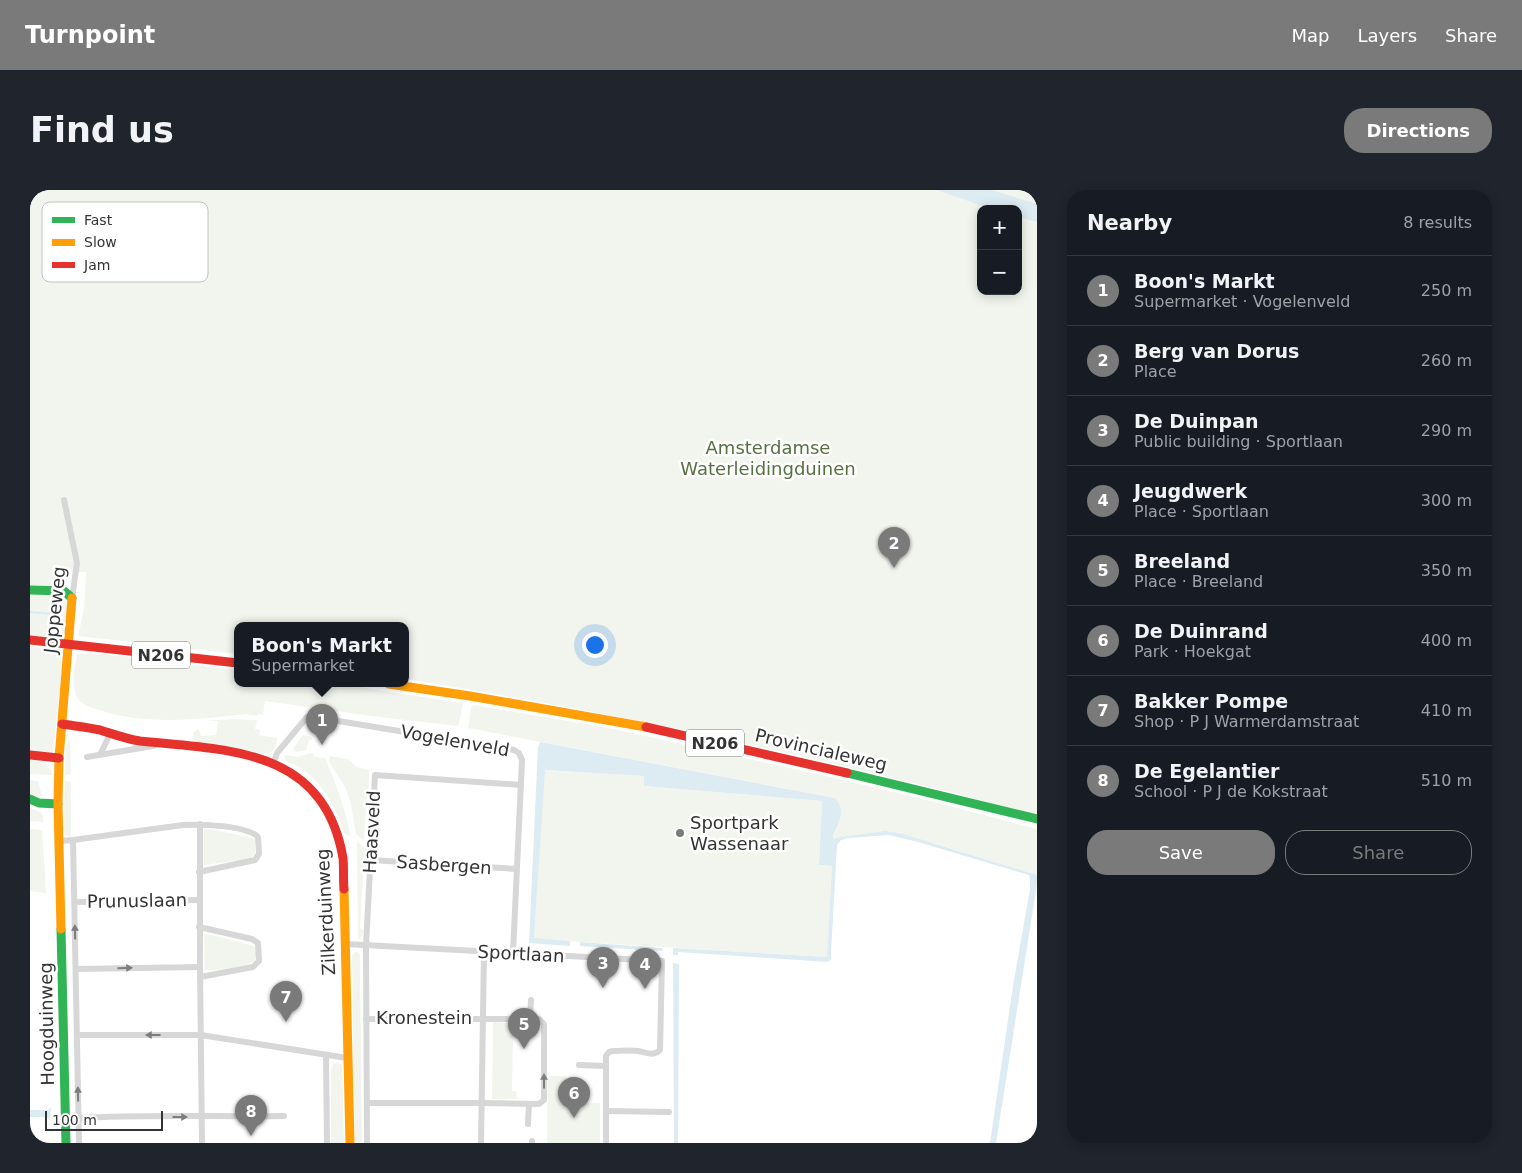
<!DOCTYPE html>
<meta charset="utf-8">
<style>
body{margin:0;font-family:"DejaVu Sans",sans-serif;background:#20242c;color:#f1f3f6}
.controls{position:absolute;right:15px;top:15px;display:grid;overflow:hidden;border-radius:10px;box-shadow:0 2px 12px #0003}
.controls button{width:45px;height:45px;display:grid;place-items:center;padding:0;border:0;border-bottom:1px solid #363941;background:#171b24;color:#f1f3f6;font:25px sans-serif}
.scale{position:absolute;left:15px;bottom:12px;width:118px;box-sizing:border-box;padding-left:5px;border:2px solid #333;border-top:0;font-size:14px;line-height:18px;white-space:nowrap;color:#333;-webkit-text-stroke:4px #fff;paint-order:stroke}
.you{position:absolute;left:564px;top:454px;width:18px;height:18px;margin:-12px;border:4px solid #fff;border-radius:50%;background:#1a73e8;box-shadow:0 0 0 8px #1a73e833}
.badge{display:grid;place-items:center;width:32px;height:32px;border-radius:50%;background:#7a7a7a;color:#fff;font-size:16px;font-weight:700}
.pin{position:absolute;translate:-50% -41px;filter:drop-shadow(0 1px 2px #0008)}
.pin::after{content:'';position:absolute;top:26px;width:18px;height:15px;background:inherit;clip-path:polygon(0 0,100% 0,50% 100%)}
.popup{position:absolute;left:204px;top:432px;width:175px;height:65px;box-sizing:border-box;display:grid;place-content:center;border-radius:10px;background:#171b24;filter:drop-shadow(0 1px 4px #0005);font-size:16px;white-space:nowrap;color:#9ea1a6}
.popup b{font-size:19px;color:#f1f3f6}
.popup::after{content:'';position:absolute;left:50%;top:100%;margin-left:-10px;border:10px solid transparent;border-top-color:#171b24}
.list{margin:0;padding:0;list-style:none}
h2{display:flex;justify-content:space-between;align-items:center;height:65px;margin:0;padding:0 20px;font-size:21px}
h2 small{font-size:16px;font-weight:400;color:#9ea1a6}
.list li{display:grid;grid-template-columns:32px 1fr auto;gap:15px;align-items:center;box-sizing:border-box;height:70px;padding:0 20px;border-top:1px solid #363941}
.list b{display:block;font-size:19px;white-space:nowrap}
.list p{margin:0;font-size:16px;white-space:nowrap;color:#9ea1a6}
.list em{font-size:16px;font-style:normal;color:#9ea1a6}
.actions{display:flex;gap:10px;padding:15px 20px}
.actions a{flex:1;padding:11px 0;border:1px solid #7a7a7a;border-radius:20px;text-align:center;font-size:18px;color:#7a7a7a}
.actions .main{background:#7a7a7a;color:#fff}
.map{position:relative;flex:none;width:1007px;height:953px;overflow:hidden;border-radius:20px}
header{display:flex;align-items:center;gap:30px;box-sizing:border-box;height:70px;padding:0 25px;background:#7a7a7a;color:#fff}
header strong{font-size:24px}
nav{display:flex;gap:28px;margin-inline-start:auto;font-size:18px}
.intro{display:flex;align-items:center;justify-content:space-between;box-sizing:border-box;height:120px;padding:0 30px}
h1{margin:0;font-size:35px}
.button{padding:12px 22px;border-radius:20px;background:#7a7a7a;color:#fff;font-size:18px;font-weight:700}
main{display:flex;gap:30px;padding:0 30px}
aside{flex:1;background:#171b24;border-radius:20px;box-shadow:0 2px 12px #0003}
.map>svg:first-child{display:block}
.green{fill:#f1f5ed;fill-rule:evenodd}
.water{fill:#ddebf3}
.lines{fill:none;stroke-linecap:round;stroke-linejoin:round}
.stream{stroke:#ddebf3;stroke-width:2.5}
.street{stroke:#d7d7d7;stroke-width:6}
.fast{stroke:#30b455;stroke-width:9}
.slow{stroke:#ff9f0a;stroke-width:9}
.jam{stroke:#e5322d;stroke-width:9}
.oneway{fill:#7d7d7d}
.poi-dot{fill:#7a7a7a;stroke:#fff;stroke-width:2}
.labels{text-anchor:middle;stroke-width:5;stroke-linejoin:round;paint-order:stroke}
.shield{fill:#fff;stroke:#707070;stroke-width:1}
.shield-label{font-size:16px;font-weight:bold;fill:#333}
.park-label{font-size:18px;fill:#56703f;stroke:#fff}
.street-label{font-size:18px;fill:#333;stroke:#fff}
.poi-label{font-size:18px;fill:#333;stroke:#fff;text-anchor:start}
.key{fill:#fff;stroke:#c2c2c2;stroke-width:1}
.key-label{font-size:14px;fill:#333}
</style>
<header>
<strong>Turnpoint</strong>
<nav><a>Map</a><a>Layers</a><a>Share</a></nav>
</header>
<div class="intro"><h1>Find us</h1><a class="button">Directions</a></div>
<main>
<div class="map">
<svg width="1007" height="953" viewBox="0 0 1007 953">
<rect width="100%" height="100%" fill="#fff"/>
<!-- green -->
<g class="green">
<path d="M0,0H1007V625C798,569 590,523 376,489V436H208V464L48,446L54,419L56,382H40L38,389L27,396L0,397ZM951,19H988V101H951Z"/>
<polygon points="24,402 38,408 35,445 34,446 25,445 24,448 0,446 0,403"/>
<polygon points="0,456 34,462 23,562 0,563"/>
<path d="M62,463L208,480V494H308L432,513L433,515L428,536L349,527L235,511L233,525L228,524L227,526L215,524C167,530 114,535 69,520C61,517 53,516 48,509C41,499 44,476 47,464H55Z"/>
<polygon points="444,515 584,539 805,588 897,610 1007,639 1007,685 913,656 854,641 810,647 804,650 803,647 809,630 805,608 438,538 441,518"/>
<path d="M203,529L227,530L225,539L230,540L229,545L247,548C246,558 245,562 235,564L164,551L163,543L167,539L169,540L171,546L186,545L188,531H172Z"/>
<polygon points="273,545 282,547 282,550 279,550 276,560 265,562 263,558"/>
<polygon points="40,548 41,584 35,585 36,559"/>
<path d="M280,563L284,564V567L295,568C306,596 315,615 320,646L314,643C308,620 284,576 258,573L254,567L255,565L268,567Z"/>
<path d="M300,566L317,569L327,577L339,580V598L337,601L334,651L326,644C323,629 322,611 315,597C310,588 303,580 299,570Z"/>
<path d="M0,568C12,571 19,572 22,585L0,584Z"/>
<polygon points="514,580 614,586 614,596 792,611 789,675 802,676 797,767 504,749"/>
<polygon points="0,590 8,591 12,606 6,607 0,604"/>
<polygon points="35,591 41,592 41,647 36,645 33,640"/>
<polygon points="0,618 12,623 14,632 0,631"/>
<polygon points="175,638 222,648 225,650 225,664 219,669 174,675 174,640"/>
<polygon points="0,639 12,640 16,703 0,701"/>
<polygon points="327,652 334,658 337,658 336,681 333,682 330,738 333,740 332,746 328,749"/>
<path d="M177,744L224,756L226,758C226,762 227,766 225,770C221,777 183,781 175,780L174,745Z"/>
<polygon points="327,761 330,765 332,953 325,953 322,767 324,763"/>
<polygon points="463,832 487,833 487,840 483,840 482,901 486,901 487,909 462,909"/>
<polygon points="306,873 311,874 312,876 314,953 301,953 301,880 302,875"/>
<polygon points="518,886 536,886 536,912 570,913 570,953 517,953"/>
</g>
<!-- water -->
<g class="water">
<polygon points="907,0 962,0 1007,14 1007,32 988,27 988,19 961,19"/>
<path d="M510,552L805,608C817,621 808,633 803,646L804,649L810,647L855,641L873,644L1007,685V694L966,953H960L983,796L1000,699V689L999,685L888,652L859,645L818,648L811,650L807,655L801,763V769L798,772L648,762V765H643V758L797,767L802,676L789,675L792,611L614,596V586L515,580L504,748L540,751V756L499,753L508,557Z"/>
<polygon points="550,752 632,758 633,761 550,756"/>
<polygon points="643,773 649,774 648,953 644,953"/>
<polygon points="21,917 20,931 17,927 0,927 0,920 18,920"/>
</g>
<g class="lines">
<!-- stream -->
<polyline class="stream" points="0,422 24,424"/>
<!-- street -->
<g class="street">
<polyline points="34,310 47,373 42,408"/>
<polyline points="70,565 80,544"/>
<polyline points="57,567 123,556 129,553"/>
<polyline points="244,572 247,563 277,527 284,527 484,560 489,563 492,570 483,763"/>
<polyline points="170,634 170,777 172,953"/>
<polyline points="43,650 49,953"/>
<path d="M29,651L43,650L153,635C170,634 216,635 228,647L229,664L225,670L169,682"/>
<polyline points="341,670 487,679"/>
<polyline points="45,712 169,710"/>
<polyline points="169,737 222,749 228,753 229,771 223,777 170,787"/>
<path d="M315,754L632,771L630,860C623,867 616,862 608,861C600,860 591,861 583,861L579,862L576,866V953"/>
<polyline points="46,779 170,777"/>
<polyline points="336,829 509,829 514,834 514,910 509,914 451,913 337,913"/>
<polyline points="500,829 501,810"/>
<polyline points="47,845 171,845 317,868"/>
<polyline points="296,865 297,953"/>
<polyline points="549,875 576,876"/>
<polyline points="576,921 639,922"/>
<path d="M49,928C117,924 186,927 254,926"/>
<polyline points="498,934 499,914"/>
<polyline points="337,953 336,755 345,585 491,595"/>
<polyline points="451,953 454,762"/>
<polyline points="502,953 502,951"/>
</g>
<!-- fast -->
<g class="fast">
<polyline points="0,400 34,401 42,408"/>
<polyline points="817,583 1007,629"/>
<polyline points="0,609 9,613 28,614"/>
<polyline points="31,739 36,953"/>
</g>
<!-- slow -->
<g class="slow">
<polyline points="359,494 440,506 616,537"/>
<polyline points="314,699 320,953"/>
<polyline points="31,739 28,614 29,568 42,408"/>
</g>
<!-- jam -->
<g class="jam">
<polyline points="0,450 208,473"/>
<path d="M32,534C44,536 57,537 70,540C83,544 96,549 110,551C199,560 294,558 313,668C314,678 313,689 314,699"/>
<polyline points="616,537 817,583"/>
<polyline points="0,565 29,568"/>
</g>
</g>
<!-- one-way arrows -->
<defs><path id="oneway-solid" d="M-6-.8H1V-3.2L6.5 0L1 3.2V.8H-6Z" transform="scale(1.25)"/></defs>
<g class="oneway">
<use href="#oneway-solid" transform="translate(45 742) rotate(-91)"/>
<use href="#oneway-solid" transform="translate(95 778) rotate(-1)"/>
<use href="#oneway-solid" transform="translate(123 845) rotate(180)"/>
<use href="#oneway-solid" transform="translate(514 891) rotate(-90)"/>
<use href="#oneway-solid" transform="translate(48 904) rotate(-91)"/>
<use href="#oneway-solid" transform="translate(150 927)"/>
</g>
<!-- markers -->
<circle class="poi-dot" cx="650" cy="643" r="5"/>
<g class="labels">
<!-- shield labels -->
<g class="shield">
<rect x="102" y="451.5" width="58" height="27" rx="4"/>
<rect x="656" y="539.5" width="58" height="27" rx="4"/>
</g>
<g class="shield-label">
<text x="131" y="471">N206</text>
<text x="685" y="559">N206</text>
</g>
<!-- park labels -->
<g class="park-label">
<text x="738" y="264">Amsterdamse<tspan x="738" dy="21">Waterleidingduinen</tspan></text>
</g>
<!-- street labels -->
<g class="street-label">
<text transform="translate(25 420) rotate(-84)" y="6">Joppeweg</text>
<text transform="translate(425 551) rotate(10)" y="6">Vogelenveld</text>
<text transform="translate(791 560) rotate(13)" y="6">Provincialeweg</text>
<text transform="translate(342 642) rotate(-87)" y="6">Haasveld</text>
<text transform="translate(414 675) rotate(4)" y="6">Sasbergen</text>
<text transform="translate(107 711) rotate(-1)" y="6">Prunuslaan</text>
<text transform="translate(296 722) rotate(-93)" y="6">Zilkerduinweg</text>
<text transform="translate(491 764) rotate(3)" y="6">Sportlaan</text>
<text x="394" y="834">Kronestein</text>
<text transform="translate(17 834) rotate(-91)" y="6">Hoogduinweg</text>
</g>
<!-- poi labels -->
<g class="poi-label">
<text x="660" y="639">Sportpark<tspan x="660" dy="21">Wassenaar</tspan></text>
</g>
</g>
<!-- legend -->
<rect x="12" y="12" width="166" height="80" rx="8" class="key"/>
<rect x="22" y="27" width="23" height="6" fill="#30b455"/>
<rect x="22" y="49" width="23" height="7" fill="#ff9f0a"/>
<rect x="22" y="72" width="23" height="6" fill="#e5322d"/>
<g class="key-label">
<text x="54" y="35">Fast</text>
<text x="54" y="57">Slow</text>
<text x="54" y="80">Jam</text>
</g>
</svg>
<div class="controls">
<button>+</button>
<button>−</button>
</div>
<div class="scale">100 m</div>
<div class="you"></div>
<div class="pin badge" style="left:292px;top:555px">1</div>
<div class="popup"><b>Boon's Markt</b>Supermarket</div>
<div class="pin badge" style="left:864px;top:378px">2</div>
<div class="pin badge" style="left:573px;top:798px">3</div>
<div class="pin badge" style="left:615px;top:799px">4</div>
<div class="pin badge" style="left:494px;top:859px">5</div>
<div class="pin badge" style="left:544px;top:928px">6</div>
<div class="pin badge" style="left:256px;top:832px">7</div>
<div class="pin badge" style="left:221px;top:946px">8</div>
</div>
<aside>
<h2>Nearby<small>8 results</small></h2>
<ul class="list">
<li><span class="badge">1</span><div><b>Boon's Markt</b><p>Supermarket · Vogelenveld</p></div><em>250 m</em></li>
<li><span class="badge">2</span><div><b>Berg van Dorus</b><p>Place</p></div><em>260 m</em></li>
<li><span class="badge">3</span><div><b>De Duinpan</b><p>Public building · Sportlaan</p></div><em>290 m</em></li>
<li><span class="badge">4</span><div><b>Jeugdwerk</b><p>Place · Sportlaan</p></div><em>300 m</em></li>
<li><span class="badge">5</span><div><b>Breeland</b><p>Place · Breeland</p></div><em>350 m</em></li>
<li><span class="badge">6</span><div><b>De Duinrand</b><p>Park · Hoekgat</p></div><em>400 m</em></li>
<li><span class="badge">7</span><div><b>Bakker Pompe</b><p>Shop · P J Warmerdamstraat</p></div><em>410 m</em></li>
<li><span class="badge">8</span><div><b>De Egelantier</b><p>School · P J de Kokstraat</p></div><em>510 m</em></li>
</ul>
<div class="actions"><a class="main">Save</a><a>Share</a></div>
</aside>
</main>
